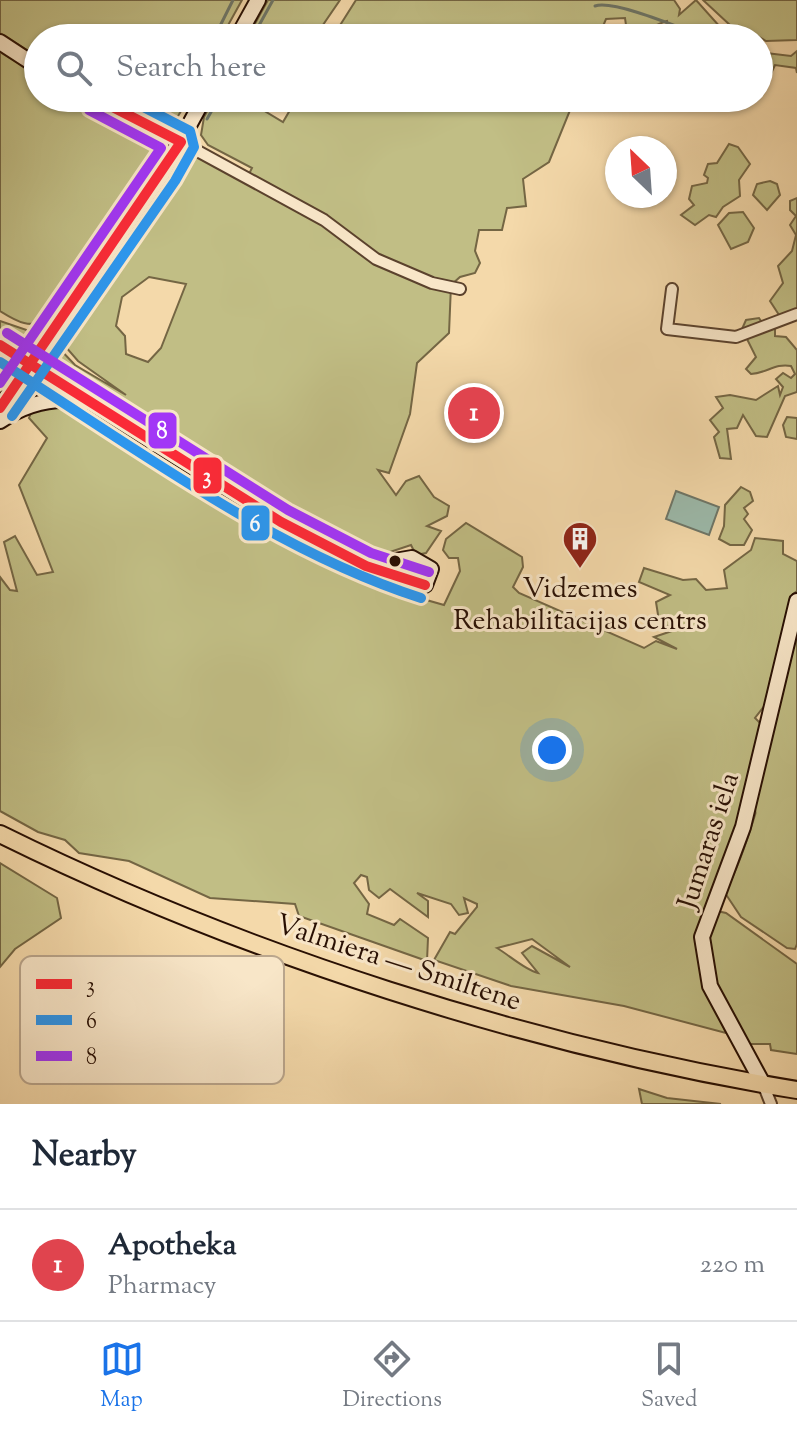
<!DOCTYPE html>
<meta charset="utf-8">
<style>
body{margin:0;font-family:"Sorts Mill Goudy",serif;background:#f2f2f3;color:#1f2937}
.compass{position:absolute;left:605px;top:136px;width:72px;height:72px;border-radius:50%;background:#fff;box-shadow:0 2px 6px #0004;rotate:335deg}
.you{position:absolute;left:552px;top:750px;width:28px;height:28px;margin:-20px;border:6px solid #fff;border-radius:50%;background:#1a73e8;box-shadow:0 0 0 12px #1a73e833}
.badge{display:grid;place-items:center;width:52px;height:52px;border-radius:50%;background:#1a73e8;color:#fff;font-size:26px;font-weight:700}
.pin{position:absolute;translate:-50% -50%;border:4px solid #fff;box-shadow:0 2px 8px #0006}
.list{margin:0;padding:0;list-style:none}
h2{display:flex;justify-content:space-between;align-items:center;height:104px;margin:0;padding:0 32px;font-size:34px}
h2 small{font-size:26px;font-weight:400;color:#747a83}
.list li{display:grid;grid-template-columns:52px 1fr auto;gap:24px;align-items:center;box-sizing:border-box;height:112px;padding:0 32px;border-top:2px solid #e0e1e3}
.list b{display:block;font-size:30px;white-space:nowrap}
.list p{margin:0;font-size:26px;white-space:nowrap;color:#747a83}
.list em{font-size:26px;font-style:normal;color:#747a83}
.icon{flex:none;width:44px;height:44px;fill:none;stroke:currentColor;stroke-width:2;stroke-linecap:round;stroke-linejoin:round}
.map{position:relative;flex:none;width:797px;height:1104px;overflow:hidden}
.search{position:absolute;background:#fff;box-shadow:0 2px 6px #0004;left:24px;right:24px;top:24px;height:88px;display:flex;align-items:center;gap:20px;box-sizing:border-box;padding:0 28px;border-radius:44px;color:#747a83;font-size:30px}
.sheet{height:216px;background:#fff}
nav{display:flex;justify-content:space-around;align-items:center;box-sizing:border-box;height:112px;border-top:2px solid #e0e1e3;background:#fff;font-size:22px;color:#747a83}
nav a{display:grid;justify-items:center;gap:4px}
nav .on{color:#1a73e8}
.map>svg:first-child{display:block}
.green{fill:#c1be85;stroke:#746644;stroke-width:2;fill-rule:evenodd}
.water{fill:#9cbaab;stroke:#6e7668;stroke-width:2}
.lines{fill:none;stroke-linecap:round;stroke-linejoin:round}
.stream{stroke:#6e7668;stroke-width:3}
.street-casing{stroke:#5b422d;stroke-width:14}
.secondary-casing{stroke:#280f03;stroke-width:18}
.primary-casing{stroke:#280f03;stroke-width:20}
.street{stroke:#f8e6c8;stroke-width:10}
.secondary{stroke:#f8e6c8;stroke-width:14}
.primary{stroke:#f4d9aa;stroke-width:16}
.bus-1-casing{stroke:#f8e6c8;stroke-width:16}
.bus-2-casing{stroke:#f8e6c8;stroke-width:16}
.bus-3-casing{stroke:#f8e6c8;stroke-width:16}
.bus-1{stroke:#fa2b37;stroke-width:10}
.bus-2{stroke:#2d96ed;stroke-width:10}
.bus-3{stroke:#a236f6;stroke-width:10}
.bus-dot{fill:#280f03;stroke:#f8e6c8;stroke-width:3}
.labels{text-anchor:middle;stroke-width:6;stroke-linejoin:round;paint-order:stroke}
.poi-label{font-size:28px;fill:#280f03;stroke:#f8e6c8}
.street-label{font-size:28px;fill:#280f03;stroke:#f8e6c8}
.key{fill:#f8e6c8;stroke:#baa68d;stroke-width:2}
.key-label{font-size:22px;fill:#280f03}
.line-badge{stroke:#f8e6c8;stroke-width:3}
.badge-label{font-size:22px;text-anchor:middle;font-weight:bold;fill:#fff}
</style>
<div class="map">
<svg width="797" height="1104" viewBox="0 0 797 1104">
<rect width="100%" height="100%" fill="#f4d9aa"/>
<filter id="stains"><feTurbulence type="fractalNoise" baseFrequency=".0025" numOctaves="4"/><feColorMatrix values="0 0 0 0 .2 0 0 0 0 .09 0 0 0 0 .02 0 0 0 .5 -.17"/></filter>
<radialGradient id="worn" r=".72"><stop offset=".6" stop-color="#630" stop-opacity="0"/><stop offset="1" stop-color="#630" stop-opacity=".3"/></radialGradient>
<!-- green -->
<g class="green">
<polygon points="0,0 242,0 221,38 200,38 178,25 167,25 154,38 38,38 38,57 0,33"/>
<polygon points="268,0 340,0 314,38 247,38"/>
<path d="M356,0H674L680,9L679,15L696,0L730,38H669L667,21C647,28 649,32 626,25L625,18L606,19L598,38H332Z"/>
<polygon points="703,0 797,0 797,40 766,41 754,34 744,38"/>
<polygon points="759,48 766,53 791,56 797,51 797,73 796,68 775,65 768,80 759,84"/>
<path d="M0,52L38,75V98H78L157,139L154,162L49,317C32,331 16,321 0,311Z"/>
<polygon points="110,98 189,98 178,116 166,124"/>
<path d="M214,98H243L283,122L297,98H575L549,162L523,179L526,206L507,208L502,230H479L475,251L480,263L475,273L460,277L451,285L449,333L417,363L410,414L389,473L378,470L396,495L406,481L419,476L434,497L449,506L447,516L427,526L441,531L426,553L416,555L411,545L381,555L305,521L129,413L126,417L55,372L50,356L54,343L75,365L126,395L78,361L58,338L180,161L199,157L246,180L252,168L208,145L201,135L204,117ZM149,277L186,284L161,348L148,362L126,354L125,336L116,326L122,297Z"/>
<polygon points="729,144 738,147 750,164 739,180 740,196 723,207 716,217 709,215 695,225 681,215 694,205 689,199 692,186 707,183 708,178 704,175 708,164 717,163"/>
<polygon points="770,181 777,184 780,195 767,210 753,195 757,184"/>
<polygon points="797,198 797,310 781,318 770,301 783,283 778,266 792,251 796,235 790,225 796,216 790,210 790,201"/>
<polygon points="743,212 754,228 748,242 731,249 718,225 729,213"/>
<path d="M759,318L763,324L775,327V336L786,337L797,350V392L785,396L767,437L756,436L743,415L737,428L727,429L731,459L720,458L714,437L719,432L710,420L723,408L716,397L730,395L756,400L778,386L780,395L783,387L776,379L783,373L791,378L795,374L791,366C775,363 767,373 751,374L746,369L756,357L742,329L746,320Z"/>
<path d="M0,321L44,336C29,353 16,347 0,336Z"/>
<polygon points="31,376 58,395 13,406 11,402"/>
<path d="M74,404L406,586L423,599L444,605L460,571L458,558H449L443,550L446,539L466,523L522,557L523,567L513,587L519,593L644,648L656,641L677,649L654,637L675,630L659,621L656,602L670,595L639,582L644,568L683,580L696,579L706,590L727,588L724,570L751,550L755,538L783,541V554L797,561V591L793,594L783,655L770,679L769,700L755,718L763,726L748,815L700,925L706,987L726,1033L624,1006L511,986L434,960L450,932L455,934L477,907V904L464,898L468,913L459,915L451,904L417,893L428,901V917L390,889L379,898L369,890L367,877L361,875L354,883L369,904L367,914L394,925L400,919L428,938L427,961L299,916L295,904L210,898L129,861L79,853L65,840L38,832L0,811V577L10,590L17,591L4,542L15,536L37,575L53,572L19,485L47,438L29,418L31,413L47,407ZM532,939L570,967L532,946L522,953L538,973C525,970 509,955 497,948Z"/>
<polygon points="787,417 797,418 797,439 786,437 783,425"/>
<polygon points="741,487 750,492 753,501 744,508 748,514 744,519 752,530 744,545 730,545 719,539 724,526 725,505"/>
<path d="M797,618V944L795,949L787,948L741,917L725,893C738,868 747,841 755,815C757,810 753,808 754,802C755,793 759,787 759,777Z"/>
<polygon points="0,863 57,898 61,918 15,949 0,967"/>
<path d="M717,911L726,913L797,964V1054L771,1050L770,1044H748C725,1002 691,959 717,911Z"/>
<polygon points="639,1089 667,1098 721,1104 642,1104"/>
</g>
<!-- water -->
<polygon class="water" points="676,491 719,507 709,535 666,519"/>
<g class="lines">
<!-- stream -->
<g class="stream">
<path d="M595,6C613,0 673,25 694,33L697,38"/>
<polyline points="214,38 233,0"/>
<polyline points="252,38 273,0"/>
<polyline points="207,119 219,98"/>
</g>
<defs>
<g id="street">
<polyline points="181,142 324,220 376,259 432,283 460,289"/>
<polyline points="672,289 667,329 736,337 797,314"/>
<polyline points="763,1084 771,1104"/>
</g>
<g id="secondary">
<polyline points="237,38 258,0"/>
<polyline points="0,42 38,67"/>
<polyline points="95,98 181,142"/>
<polyline points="0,345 281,522 366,566 425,585 431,569 412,558 366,566"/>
<polyline points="0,408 163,173 204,98"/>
<path d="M0,421C25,404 55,396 86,402"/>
<polyline points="763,1084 710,986 702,937 743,827 797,601"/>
</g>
<path id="primary" d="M0,834C243,954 529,1046 797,1090"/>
</defs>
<!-- street casing -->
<use href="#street" class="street-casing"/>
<!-- secondary casing -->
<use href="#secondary" class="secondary-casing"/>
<!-- primary casing -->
<use href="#primary" class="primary-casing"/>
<!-- street -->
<use href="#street" class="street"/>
<!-- secondary -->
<use href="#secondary" class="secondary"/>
<!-- primary -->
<use href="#primary" class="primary"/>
<defs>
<g id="bus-1">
<polyline points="0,345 281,522 366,566 425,585"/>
<polyline points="0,408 181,142 95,98"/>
</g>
<g id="bus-2">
<path d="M0,362C132,445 273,551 421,598"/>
<polyline points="12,416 175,181 194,147 190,131 126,98"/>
</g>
<g id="bus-3">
<polyline points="7,333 288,510 371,553 429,572"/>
<polyline points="0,383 161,148 89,110"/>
</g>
</defs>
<!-- bus-1 casing -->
<use href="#bus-1" class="bus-1-casing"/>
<!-- bus-2 casing -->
<use href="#bus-2" class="bus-2-casing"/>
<!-- bus-3 casing -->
<use href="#bus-3" class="bus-3-casing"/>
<!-- bus-1 -->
<use href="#bus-1" class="bus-1"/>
<!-- bus-2 -->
<use href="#bus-2" class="bus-2"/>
<!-- bus-3 -->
<use href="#bus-3" class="bus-3"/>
</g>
<!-- icons -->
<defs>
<symbol id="building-pin" viewBox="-11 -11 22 30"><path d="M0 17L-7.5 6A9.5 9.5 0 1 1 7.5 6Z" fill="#8f2418" stroke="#f8e6c8"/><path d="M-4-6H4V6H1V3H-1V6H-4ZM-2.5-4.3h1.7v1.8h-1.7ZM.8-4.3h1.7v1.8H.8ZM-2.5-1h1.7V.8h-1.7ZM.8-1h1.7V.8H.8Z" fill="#fff"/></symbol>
</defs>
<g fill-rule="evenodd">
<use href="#building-pin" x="560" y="519" width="40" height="54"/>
</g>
<!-- markers -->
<circle class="bus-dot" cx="395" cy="561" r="7"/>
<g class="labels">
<!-- poi labels -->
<g class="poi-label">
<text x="580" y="597">Vidzemes<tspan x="580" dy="32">Rehabilitācijas centrs</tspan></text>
</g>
<!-- street labels -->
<g class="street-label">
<text transform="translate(707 840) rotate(-72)" y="10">Jumaras iela</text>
<text transform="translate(399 961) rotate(18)" y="10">Valmiera — Smiltene</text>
</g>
</g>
<!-- legend -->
<rect x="20" y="956" width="264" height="128" rx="12" class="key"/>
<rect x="36" y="979" width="36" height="10" fill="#fa2b37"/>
<rect x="36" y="1015" width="36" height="10" fill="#2d96ed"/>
<rect x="36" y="1051" width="36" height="10" fill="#a236f6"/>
<g class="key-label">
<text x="86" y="992">3</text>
<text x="86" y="1028">6</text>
<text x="86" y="1064">8</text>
</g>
<g class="line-badge">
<rect x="147" y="411" width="31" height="39" rx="8" fill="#a236f6"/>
<rect x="192" y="456" width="31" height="39" rx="8" fill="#fa2b37"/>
<rect x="240" y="504" width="31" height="38" rx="8" fill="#2d96ed"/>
</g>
<g class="badge-label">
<text x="162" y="438">8</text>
<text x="207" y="483">3</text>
<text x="255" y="531">6</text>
</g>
<rect width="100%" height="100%" filter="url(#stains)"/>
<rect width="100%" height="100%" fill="url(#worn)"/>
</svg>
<svg class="compass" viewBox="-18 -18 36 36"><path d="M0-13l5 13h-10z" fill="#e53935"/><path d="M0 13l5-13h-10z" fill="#747a83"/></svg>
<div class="you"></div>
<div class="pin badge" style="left:474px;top:413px;background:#e0444e">1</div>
<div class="search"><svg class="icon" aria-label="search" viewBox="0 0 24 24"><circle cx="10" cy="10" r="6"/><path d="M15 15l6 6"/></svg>Search here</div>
</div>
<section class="sheet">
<h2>Nearby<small></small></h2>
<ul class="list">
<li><span class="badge" style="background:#e0444e">1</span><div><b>Apotheka</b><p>Pharmacy</p></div><em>220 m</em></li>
</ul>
</section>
<nav>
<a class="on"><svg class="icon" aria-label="map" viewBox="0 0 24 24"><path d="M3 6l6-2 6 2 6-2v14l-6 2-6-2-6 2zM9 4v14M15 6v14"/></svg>Map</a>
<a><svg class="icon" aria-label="directions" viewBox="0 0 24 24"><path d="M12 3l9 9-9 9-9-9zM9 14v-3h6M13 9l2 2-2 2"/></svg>Directions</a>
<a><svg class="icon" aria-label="saved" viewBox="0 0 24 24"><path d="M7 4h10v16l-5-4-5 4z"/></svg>Saved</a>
</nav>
